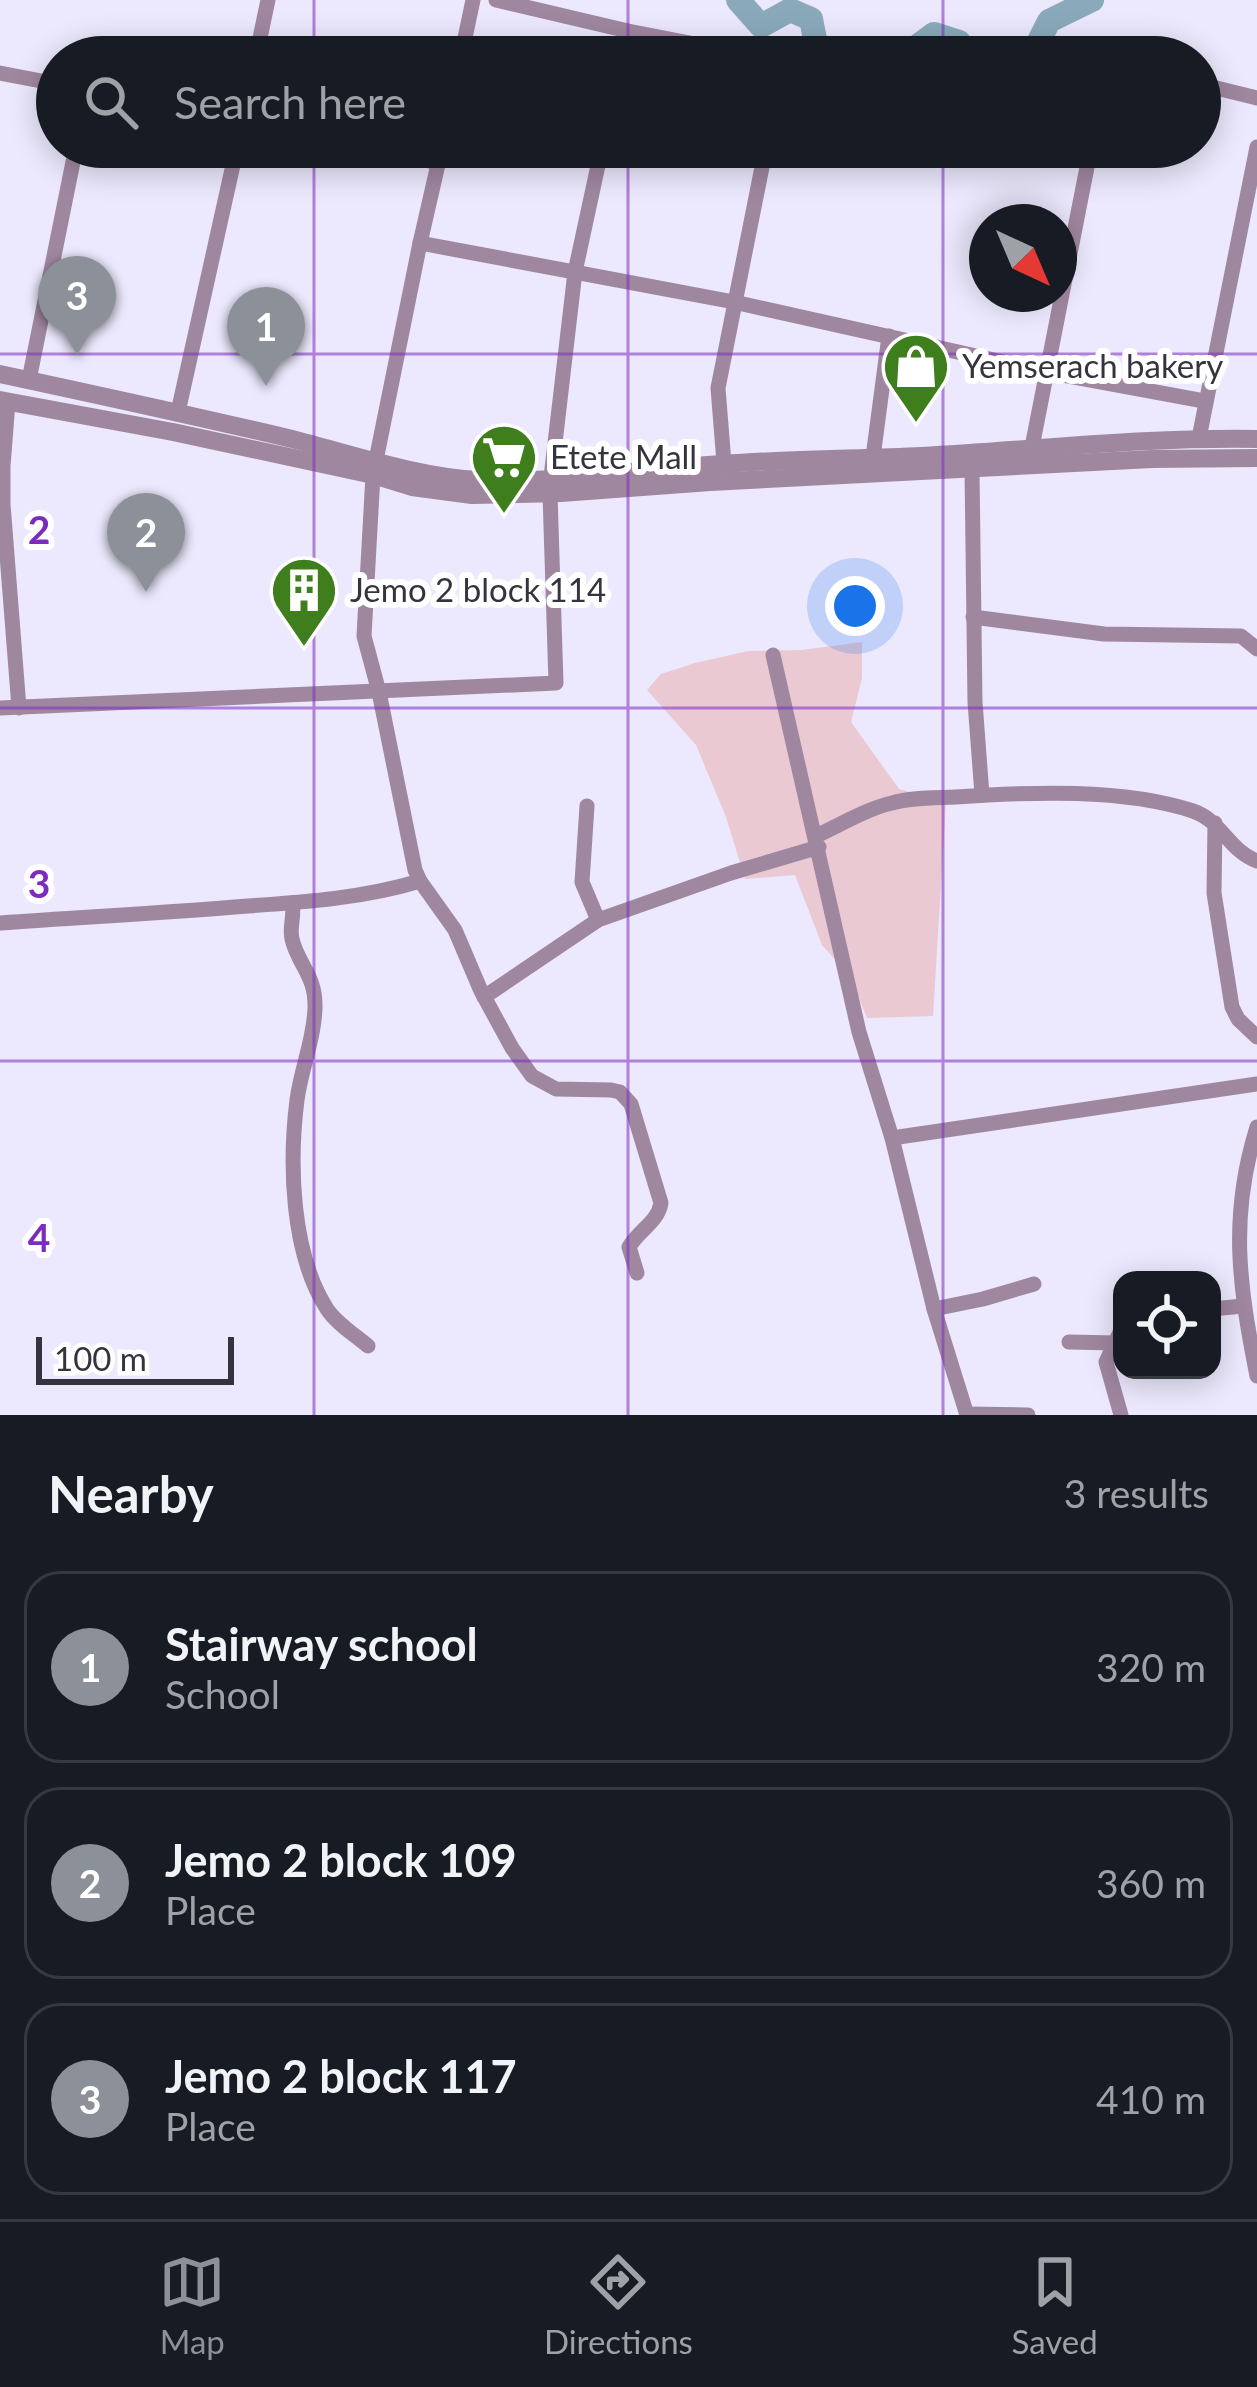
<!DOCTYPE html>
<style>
body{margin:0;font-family:Lato,sans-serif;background:#242831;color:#f1f3f6}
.controls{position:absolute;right:36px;bottom:36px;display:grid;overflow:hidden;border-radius:24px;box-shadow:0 6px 30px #0003}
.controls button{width:108px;height:108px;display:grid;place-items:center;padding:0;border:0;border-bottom:3px solid #363941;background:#171b24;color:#f1f3f6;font:60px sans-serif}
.compass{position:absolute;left:969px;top:204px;width:108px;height:108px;border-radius:50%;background:#171b24;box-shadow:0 6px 30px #0003;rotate:136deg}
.scale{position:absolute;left:36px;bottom:30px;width:198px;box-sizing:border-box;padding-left:12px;border:6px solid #35333d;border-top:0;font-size:33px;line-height:42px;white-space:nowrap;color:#35333d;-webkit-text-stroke:9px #fff;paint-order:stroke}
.you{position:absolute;left:855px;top:606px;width:42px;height:42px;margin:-30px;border:9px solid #fff;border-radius:50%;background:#1a73e8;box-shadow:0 0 0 18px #1a73e833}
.badge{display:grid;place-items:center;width:78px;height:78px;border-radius:50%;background:#8c9099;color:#fff;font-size:39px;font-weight:700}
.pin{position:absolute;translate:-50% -99px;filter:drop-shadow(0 3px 6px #0008)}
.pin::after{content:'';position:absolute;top:63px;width:42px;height:36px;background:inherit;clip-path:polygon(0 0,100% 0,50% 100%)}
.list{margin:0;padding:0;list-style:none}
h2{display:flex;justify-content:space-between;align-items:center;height:156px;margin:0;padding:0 48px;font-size:51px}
h2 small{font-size:39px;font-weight:400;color:#9ea1a6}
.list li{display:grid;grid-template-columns:78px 1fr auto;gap:36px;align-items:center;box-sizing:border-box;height:192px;margin:0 24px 24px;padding:0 24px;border:3px solid #363941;border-radius:36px}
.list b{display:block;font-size:45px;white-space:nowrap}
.list p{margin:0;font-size:39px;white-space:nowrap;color:#9ea1a6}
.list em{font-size:39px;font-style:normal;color:#9ea1a6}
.icon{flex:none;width:66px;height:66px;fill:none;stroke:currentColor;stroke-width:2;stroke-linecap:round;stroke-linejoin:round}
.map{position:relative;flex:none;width:1257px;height:1415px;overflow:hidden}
.search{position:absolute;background:#171b24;box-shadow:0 6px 30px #0003;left:36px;right:36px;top:36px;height:132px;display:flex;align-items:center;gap:30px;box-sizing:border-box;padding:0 42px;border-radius:66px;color:#9ea1a6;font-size:45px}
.sheet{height:804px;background:#171b24}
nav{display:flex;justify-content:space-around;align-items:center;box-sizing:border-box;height:168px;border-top:3px solid #363941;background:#171b24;font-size:33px;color:#9ea1a6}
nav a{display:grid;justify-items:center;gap:6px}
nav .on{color:#8c9099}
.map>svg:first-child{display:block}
.green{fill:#eac9d3}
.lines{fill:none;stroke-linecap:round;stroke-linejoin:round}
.river{stroke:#8aaabb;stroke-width:24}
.minor{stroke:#a087a0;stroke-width:15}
.tertiary{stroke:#a087a0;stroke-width:18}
.grid{fill:none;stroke:#7b2cbf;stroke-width:3;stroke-opacity:0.55}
.labels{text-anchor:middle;stroke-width:12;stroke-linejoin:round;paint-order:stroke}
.poi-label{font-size:33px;fill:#35333d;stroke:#fff;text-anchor:start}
.grid-label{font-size:39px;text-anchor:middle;font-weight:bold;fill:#7b2cbf;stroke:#fff;stroke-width:12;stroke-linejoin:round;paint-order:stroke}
</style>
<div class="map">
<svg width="1257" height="1415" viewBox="0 0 1257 1415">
<rect width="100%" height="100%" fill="#ece8fd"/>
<!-- green -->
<polygon class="green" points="862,642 862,678 851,722 899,789 946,802 933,1016 867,1018 850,976 822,945 795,875 745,879 726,817 696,745 647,690 661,674 695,663 748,651 802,650"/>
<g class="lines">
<!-- river -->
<g class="river">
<polyline points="738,0 761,26 790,10 811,19 817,49 842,57"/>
<polyline points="903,57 934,34 959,42 967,57"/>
<polyline points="1031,57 1049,21 1092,0"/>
</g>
<!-- minor -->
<g class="minor">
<polyline points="496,0 628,31 762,57"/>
<polyline points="256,57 268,0"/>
<polyline points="461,57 473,0"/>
<polyline points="622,57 628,31"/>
<polyline points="0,73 57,84"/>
<polyline points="1200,84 1257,98"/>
<polyline points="362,147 439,163"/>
<path d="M442,147L420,243L373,475L364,636L379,692L415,870L420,881L455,930L481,991L512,1048L532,1076L556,1089L611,1090L620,1092L631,1104L661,1203C658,1222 639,1230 629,1247L637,1273"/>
<polyline points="420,243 734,302 1047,372 1204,401"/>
<polyline points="29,380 76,147"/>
<polyline points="8,402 3,466 3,504 19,708"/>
<polyline points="178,412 237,147"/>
<polyline points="1199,438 1257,147"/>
<polyline points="1032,447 1091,147"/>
<polyline points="873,457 889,336"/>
<polyline points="724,463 718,388 766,147"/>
<polyline points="972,470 975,702 982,795"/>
<polyline points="551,477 575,272 602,147"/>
<polyline points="973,617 1104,634 1241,636 1257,649"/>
<polyline points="773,655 859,1032 892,1138 934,1309 967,1415"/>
<polyline points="0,708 556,683 550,494"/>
<polyline points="587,806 582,882 598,920"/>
<polyline points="1215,823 1214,893 1232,1007 1238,1019 1257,1037"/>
<path d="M816,836C840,825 866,809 892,803C912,797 935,798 956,797C1030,792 1123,788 1193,811C1222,821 1228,850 1257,861"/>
<path d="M292,903C295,916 289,926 292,939C298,965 316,975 315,1008C314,1040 301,1069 297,1100C289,1163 291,1253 327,1309C336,1323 355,1335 368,1346"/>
<path d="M0,923C83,917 165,913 248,906C306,902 364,898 420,881"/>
<polyline points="484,997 598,920 731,873 819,847"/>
<path d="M1257,1127C1229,1217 1239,1285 1257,1376"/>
<polyline points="892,1138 1257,1084"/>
<polyline points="934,1309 983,1299 1034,1284"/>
<polyline points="1212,1309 1243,1306"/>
<polyline points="1069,1342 1115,1343"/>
<polyline points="967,1414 1028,1415"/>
<polyline points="1121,1415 1106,1362 1122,1328"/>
</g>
<!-- tertiary -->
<g class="tertiary">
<path d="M0,374C98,395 195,416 292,439C351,454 418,477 478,480C559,484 642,469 723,464C789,459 856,459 922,456C1034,450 1145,437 1257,439"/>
<polyline points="0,400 173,432 373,475 412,487 472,495 561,493 710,482 1152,459 1257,458"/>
</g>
</g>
<!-- grid -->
<path class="grid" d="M314,0V57M628,0V57M943,0V57M314,147V1415M628,147V1415M943,147V1415M0,354H1257M0,708H1257M0,1061H1257"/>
<!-- icons -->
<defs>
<symbol id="shop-pin" viewBox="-11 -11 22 30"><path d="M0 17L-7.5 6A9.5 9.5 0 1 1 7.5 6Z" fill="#3e7e1d" stroke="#fff"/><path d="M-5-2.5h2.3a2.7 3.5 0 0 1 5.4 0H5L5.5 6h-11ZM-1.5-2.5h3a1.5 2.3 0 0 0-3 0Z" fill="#fff"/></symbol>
<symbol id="supermarket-pin" viewBox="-11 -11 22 30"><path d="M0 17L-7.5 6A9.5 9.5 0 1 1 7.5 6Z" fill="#3e7e1d" stroke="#fff"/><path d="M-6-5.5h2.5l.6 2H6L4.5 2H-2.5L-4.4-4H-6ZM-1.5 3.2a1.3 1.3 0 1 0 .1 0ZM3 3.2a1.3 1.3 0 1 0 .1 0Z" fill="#fff"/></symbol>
<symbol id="building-pin" viewBox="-11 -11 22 30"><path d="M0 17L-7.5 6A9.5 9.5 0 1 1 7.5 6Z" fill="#3e7e1d" stroke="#fff"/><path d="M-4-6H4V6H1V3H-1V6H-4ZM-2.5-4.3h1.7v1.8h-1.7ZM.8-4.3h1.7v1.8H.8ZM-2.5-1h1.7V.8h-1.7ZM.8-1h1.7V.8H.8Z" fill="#fff"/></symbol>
</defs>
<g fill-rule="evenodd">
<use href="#shop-pin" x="878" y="328" width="76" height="104"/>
<use href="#supermarket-pin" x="466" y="419" width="76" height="104"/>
<use href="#building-pin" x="266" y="552" width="76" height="104"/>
</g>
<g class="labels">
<!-- poi labels -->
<g class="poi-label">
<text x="962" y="378">Yemserach bakery</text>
<text x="550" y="469">Etete Mall</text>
<text x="350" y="602">Jemo 2 block 114</text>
</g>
</g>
<g class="grid-label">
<text x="39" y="544">2</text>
<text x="39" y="898">3</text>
<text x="39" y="1252">4</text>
</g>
</svg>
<div class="controls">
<button><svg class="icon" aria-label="locate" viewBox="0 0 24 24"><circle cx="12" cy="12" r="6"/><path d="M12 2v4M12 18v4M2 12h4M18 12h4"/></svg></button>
</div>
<svg class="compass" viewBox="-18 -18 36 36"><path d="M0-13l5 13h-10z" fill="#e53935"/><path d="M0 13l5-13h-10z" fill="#9ea1a6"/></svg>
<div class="scale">100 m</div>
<div class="you"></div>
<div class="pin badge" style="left:266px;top:386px">1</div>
<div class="pin badge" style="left:146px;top:592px">2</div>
<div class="pin badge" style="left:77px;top:355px">3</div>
<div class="search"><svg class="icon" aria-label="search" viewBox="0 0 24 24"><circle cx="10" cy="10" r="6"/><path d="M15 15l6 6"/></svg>Search here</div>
</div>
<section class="sheet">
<h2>Nearby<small>3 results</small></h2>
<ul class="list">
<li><span class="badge">1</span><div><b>Stairway school</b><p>School</p></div><em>320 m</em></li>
<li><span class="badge">2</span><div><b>Jemo 2 block 109</b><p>Place</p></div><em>360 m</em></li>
<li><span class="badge">3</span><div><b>Jemo 2 block 117</b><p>Place</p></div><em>410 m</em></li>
</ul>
</section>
<nav>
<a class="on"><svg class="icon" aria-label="map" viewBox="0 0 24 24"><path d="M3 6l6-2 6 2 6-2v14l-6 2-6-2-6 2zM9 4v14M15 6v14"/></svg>Map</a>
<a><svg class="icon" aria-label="directions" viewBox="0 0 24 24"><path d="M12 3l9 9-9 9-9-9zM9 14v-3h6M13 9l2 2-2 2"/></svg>Directions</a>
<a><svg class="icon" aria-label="saved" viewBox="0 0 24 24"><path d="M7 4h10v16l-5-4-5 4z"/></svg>Saved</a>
</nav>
